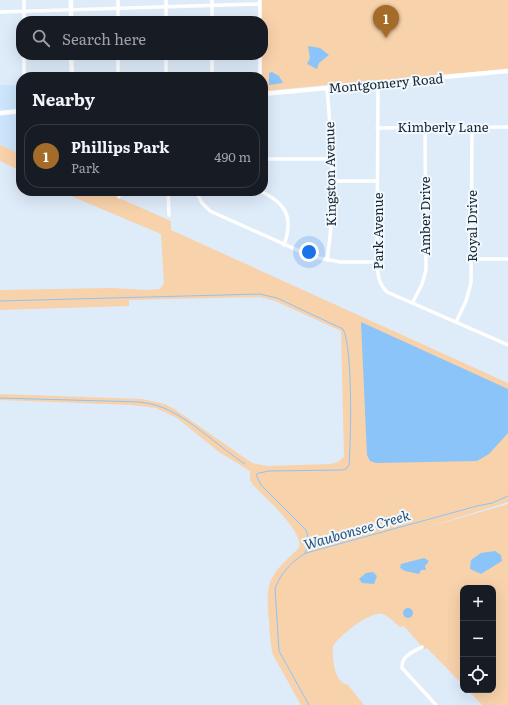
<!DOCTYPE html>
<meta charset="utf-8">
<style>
body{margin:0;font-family:Literata,serif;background:#242831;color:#f1f3f6}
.controls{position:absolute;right:12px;bottom:12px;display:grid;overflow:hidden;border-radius:8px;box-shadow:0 4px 16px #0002}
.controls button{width:36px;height:36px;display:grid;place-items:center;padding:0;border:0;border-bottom:1px solid #363941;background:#171b24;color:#f1f3f6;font:20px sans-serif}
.you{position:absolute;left:309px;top:252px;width:14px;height:14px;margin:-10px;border:3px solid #fff;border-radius:50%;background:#1a73e8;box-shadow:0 0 0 6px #1a73e833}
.badge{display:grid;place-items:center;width:26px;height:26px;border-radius:50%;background:#a46b29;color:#fff;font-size:13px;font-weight:700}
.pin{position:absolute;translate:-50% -33px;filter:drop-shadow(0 1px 2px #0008)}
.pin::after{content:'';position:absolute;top:21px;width:14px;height:12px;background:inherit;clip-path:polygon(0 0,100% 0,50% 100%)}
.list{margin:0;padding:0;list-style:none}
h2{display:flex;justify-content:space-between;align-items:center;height:52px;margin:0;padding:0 16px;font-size:17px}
h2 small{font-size:13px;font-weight:400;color:#9ea1a6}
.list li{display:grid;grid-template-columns:26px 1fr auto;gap:12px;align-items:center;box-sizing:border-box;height:64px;margin:0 8px 8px;padding:0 8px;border:1px solid #363941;border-radius:16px}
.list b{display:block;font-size:15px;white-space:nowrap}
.list p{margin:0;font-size:13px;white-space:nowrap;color:#9ea1a6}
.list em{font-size:13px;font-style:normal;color:#9ea1a6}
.icon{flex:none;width:22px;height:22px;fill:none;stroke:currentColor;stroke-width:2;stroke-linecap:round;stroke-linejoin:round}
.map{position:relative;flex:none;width:508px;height:705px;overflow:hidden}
.search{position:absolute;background:#171b24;box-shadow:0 4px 16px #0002;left:16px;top:16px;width:252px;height:44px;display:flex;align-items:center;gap:10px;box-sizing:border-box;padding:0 14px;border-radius:16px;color:#9ea1a6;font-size:15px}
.panel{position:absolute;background:#171b24;box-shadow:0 4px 16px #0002;left:16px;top:72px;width:252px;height:124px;border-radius:16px}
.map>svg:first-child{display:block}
.built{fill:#cce5fc}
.green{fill:#f8d2ab}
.water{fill:#8bc4f8}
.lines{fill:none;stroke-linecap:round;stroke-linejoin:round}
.stream{stroke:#8bc4f8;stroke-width:1}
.minor{stroke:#fff;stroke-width:3.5}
.tertiary{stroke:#fff;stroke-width:4.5}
.labels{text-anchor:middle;stroke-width:4;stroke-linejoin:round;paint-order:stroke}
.street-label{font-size:13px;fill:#172531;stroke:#f1f8fe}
.water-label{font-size:14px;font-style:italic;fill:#295275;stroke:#f1f8fe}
</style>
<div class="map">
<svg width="508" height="705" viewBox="0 0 508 705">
<rect width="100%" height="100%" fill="#deebf9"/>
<!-- built -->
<g class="built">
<polygon points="0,85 21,85 21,109 0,111"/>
<polygon points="21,114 21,154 0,145 0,116"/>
</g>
<!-- green -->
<g class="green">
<polygon points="261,0 508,0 508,69 405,78 405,80 378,84 377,80 265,91 263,89 262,77"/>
<polygon points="0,145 21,154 21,171 0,161"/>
<path d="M59,191H103L171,221V230L508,383V502L422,529L508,504V705H482L468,690H493V588H463V685L427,648L424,649L404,626L400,627C395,623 388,615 382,614C370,611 339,636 333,646C332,658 334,683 348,685L364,705H301L273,655C270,644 270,633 269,621C265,580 269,576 299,548C305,533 264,496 253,485L250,480V471L219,452L177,418L156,408L131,405L0,400V394L142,399L164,404L173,408L252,463L267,466L331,464L338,462L344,457L341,331L275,301L260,297L129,300V306L0,310V290L112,288L146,290L160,289L164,283L161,234Z"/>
</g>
<!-- water -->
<g class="water">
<polygon points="308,46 320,48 329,55 319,63 317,69 307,64 310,58"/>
<polygon points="272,72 279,76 283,83 269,85 269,73"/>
<polygon points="361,322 508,389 508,433 489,454 477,461 376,463 370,461 367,455"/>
<polygon points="495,551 501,555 502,561 481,574 470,569 471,560 481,553"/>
<polygon points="424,558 429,561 425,566 426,570 421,570 419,574 405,571 400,568 401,564"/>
<polygon points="373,572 377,576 374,584 362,583 359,579 366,573"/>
<circle cx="408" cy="613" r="5"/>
</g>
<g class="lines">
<!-- stream -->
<g class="stream">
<path d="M0,301L260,294L277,298L343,329C353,348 351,440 349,465L346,469L342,470L269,471L259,473L256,475L261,485L306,530L309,541L305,554"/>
<path d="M0,398L140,402C146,403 153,404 158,406C184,413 220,448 245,464"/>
<path d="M309,705L279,651L275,588C281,573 292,561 306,553L477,506L492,503L508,496"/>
</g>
<!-- minor -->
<g class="minor">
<polyline points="24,0 24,21"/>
<polyline points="118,0 118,21"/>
<polyline points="166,0 166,21"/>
<polyline points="212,0 212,21"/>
<polyline points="260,0 260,21"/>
<polyline points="0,12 260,4"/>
<polyline points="24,55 24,77"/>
<polyline points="118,55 118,77"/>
<polyline points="166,55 166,77"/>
<polyline points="212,55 212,77"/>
<polyline points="260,55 260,77"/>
<path d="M378,84L377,262C378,275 378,283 387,292L508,345"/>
<polyline points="377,128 508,127"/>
<polyline points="263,159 331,159"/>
<polyline points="331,181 377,181"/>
<polyline points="119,191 119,197"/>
<polyline points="168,191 169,215"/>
<polyline points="196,191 202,203 210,211 313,257 341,262 377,262"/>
<path d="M260,191C286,203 294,217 284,245"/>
<polyline points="473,259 508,259"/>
<path d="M327,260C336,204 332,145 327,88"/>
<polyline points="413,302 422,284 426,270 425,128"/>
<polyline points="456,322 466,301 471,283 472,128"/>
<path d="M422,647C413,652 401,656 402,668L436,705"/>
</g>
<!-- tertiary -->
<g class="tertiary">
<polyline points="71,0 71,21"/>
<polyline points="71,55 72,77"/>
<polyline points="263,94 508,71"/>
<polyline points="0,113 21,111"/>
</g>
</g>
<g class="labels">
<!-- street labels -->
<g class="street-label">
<text transform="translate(386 83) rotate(-5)" y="5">Montgomery Road</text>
<text x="443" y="132">Kimberly Lane</text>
<text transform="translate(330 174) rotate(-91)" y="5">Kingston Avenue</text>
<text transform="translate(425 216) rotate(-90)" y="5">Amber Drive</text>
<text transform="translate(472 226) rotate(-90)" y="5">Royal Drive</text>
<text transform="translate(378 231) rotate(-90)" y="5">Park Avenue</text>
</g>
<!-- water labels -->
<g class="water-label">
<text transform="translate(357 530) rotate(-16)" y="5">Waubonsee Creek</text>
</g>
</g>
</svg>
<div class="controls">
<button>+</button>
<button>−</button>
<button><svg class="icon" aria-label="locate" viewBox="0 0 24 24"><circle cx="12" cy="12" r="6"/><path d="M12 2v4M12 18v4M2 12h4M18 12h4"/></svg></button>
</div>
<div class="you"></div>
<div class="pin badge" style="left:386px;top:38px">1</div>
<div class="search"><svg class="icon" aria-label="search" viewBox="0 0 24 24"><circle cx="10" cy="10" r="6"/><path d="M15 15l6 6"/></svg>Search here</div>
<section class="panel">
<h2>Nearby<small></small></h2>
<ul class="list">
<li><span class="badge">1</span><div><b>Phillips Park</b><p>Park</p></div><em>490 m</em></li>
</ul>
</section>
</div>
